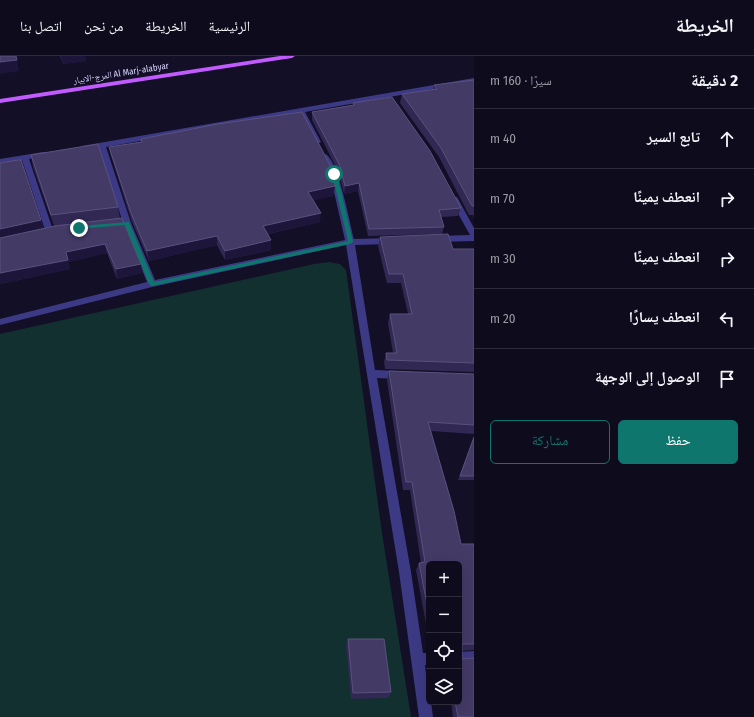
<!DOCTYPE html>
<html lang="ar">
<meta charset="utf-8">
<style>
body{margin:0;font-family:"Fira Sans Condensed","Noto Naskh Arabic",sans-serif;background:#171425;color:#f1f3f6;direction:rtl}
.controls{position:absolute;right:12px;bottom:12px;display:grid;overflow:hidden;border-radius:6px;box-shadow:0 4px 16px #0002}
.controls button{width:36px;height:36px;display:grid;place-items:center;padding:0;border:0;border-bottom:1px solid #2e2b3b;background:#0e0b1c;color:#f1f3f6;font:20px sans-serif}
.stop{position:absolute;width:12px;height:12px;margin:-9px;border:3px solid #0f766e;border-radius:50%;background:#fff}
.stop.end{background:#0f766e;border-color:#fff;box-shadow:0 1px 4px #0008}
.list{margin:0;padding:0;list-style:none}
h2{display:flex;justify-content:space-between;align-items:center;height:52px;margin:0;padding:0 16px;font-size:17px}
h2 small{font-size:13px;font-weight:400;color:#9b9ba3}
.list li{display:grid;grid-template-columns:26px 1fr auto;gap:12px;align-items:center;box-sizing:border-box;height:60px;padding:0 16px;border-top:1px solid #2e2b3b}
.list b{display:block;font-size:15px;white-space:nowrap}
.list em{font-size:13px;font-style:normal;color:#9b9ba3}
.actions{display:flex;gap:8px;padding:12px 16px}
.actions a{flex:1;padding:9px 0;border:1px solid #0f766e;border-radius:6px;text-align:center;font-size:14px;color:#0f766e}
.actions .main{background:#0f766e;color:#fff}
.icon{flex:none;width:22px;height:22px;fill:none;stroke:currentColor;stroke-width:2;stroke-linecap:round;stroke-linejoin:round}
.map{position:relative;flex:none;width:474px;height:661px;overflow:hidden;direction:ltr}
header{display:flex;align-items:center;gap:24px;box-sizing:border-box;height:56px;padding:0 20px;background:#0e0b1c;border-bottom:1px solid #2e2b3b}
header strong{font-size:19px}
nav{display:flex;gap:22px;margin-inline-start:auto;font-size:14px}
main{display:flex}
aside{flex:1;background:#0e0b1c}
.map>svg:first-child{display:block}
.green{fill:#12302f}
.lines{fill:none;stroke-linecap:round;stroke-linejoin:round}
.minor{fill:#3d3a85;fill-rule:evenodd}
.primary{fill:#c25bff;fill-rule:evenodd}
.wall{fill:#312854}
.shaded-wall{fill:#1d163a}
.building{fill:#433a66;stroke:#5a527e}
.route{fill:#0f766e}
.labels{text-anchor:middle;stroke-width:3.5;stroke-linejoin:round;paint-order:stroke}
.far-street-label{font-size:9px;fill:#d9d4ff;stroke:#130f26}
</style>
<header>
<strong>الخريطة</strong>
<nav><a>الرئيسية</a><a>الخريطة</a><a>من نحن</a><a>اتصل بنا</a></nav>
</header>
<main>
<aside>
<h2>2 دقيقة<small>سيرًا · 160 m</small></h2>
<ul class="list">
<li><svg class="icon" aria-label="ahead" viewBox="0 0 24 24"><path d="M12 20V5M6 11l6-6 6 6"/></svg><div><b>تابع السير</b></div><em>40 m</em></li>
<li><svg class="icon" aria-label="right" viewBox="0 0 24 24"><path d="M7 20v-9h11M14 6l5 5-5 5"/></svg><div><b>انعطف يمينًا</b></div><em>70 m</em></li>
<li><svg class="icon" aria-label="right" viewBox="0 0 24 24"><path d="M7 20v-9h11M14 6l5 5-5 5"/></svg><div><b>انعطف يمينًا</b></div><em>30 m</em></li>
<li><svg class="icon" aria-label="left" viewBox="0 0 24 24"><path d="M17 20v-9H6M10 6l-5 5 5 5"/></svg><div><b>انعطف يسارًا</b></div><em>20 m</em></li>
<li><svg class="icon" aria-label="arrive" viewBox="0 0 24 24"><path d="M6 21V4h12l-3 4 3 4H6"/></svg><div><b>الوصول إلى الوجهة</b></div></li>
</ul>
<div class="actions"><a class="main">حفظ</a><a>مشاركة</a></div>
</aside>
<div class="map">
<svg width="474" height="661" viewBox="0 0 474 661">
<rect width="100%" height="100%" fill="#130f26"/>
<!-- green -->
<polygon class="green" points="329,206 340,208 346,214 382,477 411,661 0,661 0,278 314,208"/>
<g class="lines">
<!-- minor -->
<g class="minor">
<path d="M474,22V26L305,56L321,86L317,88L313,86L299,57L106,91L131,167L155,224L345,184L330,118L321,100L325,98C338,102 350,168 354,183L391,182L395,185L391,188L355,189L375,314L400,315L405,319L400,323L377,322L411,516L423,597H429V609H425L429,646H431L433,661H419L399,516L346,189L152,231L0,269V263L147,226L123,167L99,92L85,94L81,92L82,90Z"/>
<polygon points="43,96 46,96 46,100 29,103 54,177 50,180 46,177 22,104 0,107 0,103"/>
<polygon points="451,141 457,141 474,172 474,185 437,186 433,183 437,180 470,179 450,143"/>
<polygon points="474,595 474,607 459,608 459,596"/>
</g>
<!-- primary -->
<polygon class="primary" points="280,0 295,0 292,2 0,47 0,43"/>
</g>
<!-- wall -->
<g class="wall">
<polygon points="60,0 85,0 86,5 63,8"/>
<polygon points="474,24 474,162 473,159 469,159 439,101 400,47 402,38 433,33 434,29"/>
<polygon points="353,47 461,152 458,160 441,161 444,171 442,178 368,180 358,135 344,138 339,117 312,64 312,56 353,49"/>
<polygon points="141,83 335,130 333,140 313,144 320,166 268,178 271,184 271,194 225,204 217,189 149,205 132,166 111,100 109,91 141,86"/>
<polygon points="31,99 118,151 120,162 142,217 117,223 107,197 68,206 70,213 0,228 0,107 41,164 43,172 54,170 33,111"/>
<polygon points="380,181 453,193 474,193 474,316 385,313 384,306 386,297 393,297 388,267 390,258 408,258 401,227 387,227 378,190"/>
<polygon points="389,315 474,318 474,378 431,375 461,488 474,488 474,594 462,595 462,603 474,661 453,661 451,646 459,646 429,508 429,584 416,514 419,507 421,507 410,434 403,434 387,324"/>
<polygon points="474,381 474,424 458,424"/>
<polygon points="348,583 391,636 388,642 351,643 346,590"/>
</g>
<!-- shaded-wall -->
<g class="shaded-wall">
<polygon points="61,0 85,0 86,5 63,8"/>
<polygon points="17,4 19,15 0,18 0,6"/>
<polygon points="359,127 358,135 344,138 345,130"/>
<polygon points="335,130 333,140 307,146 308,136"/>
<polygon points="321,157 320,166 262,179 263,170"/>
<polygon points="41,164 43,174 0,183 0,173"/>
<polygon points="217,180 217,189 149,205 147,195"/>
<polygon points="271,184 271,194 225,204 225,195"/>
<polygon points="105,188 107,197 68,206 70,213 0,228 0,217 66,196"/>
<polygon points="141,208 142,217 117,223 116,213"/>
</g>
<!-- building -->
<g class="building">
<polygon points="0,0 16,0 17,4 0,6"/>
<polygon points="474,24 474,150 472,150 441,92 402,38 437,33 434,29"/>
<polygon points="392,41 430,95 461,152 439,154 444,171 369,173 359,127 345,130 340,110 312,56 354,49 353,47"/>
<polygon points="302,56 330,109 335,130 308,136 321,157 263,170 271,184 225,195 217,180 147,195 131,157 109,91 142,86 141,83 218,68"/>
<polygon points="98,88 118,151 51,159 31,99"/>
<polygon points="18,104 21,104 41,164 0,173 0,107"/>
<polygon points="122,162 141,208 116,213 105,188 66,196 68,204 0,217 0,182 55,170"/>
<polygon points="448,178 453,193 474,193 474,307 387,304 386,297 397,297 390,258 412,258 403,218 389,218 380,181"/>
<polygon points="389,315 474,318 474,369 428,366 454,455 461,488 474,488 474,588 462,588 462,603 474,602 474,661 458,661 455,646 459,646 459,508 429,508 429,559 419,507 425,506 412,426 406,426"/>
<polygon points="474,381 474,420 460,420"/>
<polygon points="348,583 384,583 391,636 353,637"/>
</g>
<!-- route -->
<polygon class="route" points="334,116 337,118 353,186 350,188 152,230 149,228 125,169 79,173 77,172 79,170 129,166 154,226 348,185 332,118"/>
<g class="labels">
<!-- far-street labels -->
<g class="far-street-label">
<text transform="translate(121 17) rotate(-9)" y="3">المرج-الابيار Al Marj-alabyar</text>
</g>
</g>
</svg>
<div class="controls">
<button>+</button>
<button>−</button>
<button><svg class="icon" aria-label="locate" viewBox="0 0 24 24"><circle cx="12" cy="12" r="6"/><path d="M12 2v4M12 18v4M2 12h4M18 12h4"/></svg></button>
<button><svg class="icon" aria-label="layers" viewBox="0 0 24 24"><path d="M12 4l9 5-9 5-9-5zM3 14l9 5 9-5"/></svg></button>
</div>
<div class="stop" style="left:334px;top:118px"></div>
<div class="stop end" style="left:79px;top:172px"></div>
</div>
</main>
